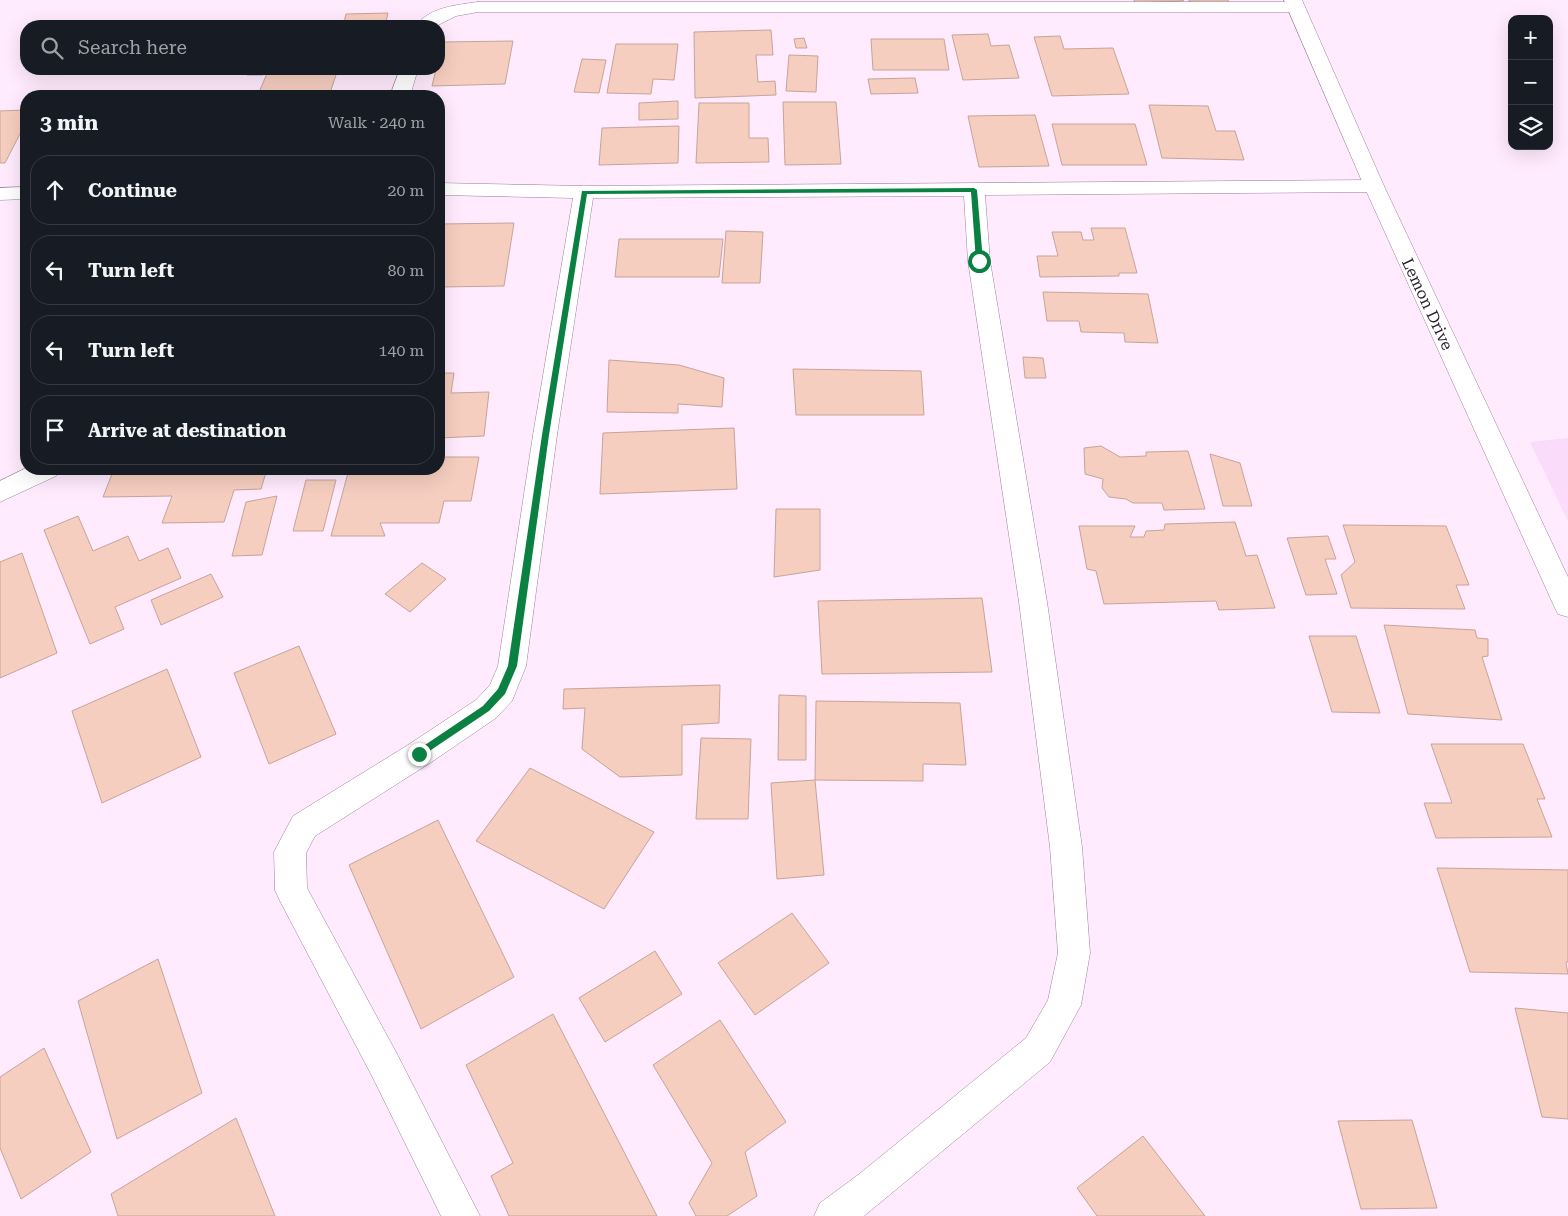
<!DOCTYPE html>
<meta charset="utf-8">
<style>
body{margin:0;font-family:"Roboto Serif",serif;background:#242831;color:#f1f3f6}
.controls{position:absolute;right:15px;top:15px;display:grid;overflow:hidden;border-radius:10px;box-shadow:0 5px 20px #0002}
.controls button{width:45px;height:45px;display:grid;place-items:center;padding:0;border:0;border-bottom:1px solid #363941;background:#171b24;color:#f1f3f6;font:25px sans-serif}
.stop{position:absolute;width:15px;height:15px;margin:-11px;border:4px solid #0b8043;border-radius:50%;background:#fff}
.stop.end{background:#0b8043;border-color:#fff;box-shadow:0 1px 5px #0008}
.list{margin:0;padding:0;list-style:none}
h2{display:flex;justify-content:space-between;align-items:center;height:65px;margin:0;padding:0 20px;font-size:21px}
h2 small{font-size:16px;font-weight:400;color:#9ea1a6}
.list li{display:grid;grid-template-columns:32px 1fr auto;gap:15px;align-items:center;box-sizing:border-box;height:70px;margin:0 10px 10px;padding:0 10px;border:1px solid #363941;border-radius:20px}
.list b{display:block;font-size:19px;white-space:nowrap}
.list em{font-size:16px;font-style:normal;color:#9ea1a6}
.icon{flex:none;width:28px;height:28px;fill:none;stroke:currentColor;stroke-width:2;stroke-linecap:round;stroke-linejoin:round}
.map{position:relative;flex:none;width:1568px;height:1216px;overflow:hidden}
.search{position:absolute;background:#171b24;box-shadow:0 5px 20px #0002;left:20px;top:20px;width:425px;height:55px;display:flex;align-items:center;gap:12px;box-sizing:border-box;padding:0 18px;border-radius:20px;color:#9ea1a6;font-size:19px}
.panel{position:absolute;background:#171b24;box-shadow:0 5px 20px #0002;left:20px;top:90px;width:425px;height:385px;border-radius:20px}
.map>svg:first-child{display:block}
.built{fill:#fadbfa}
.building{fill:#f6cec0;stroke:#c6a498}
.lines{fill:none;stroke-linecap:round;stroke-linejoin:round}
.street-casing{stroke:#9a839a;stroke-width:1}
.secondary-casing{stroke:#9a839a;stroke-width:1}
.street{fill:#fff;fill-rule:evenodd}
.secondary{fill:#fff;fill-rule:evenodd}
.route{fill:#0b8043}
.labels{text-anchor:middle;stroke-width:5;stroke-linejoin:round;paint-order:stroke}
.street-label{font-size:16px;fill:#281f28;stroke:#fff}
</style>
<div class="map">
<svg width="1568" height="1216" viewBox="0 0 1568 1216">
<rect width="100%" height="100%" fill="#ffeafe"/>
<!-- built -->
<polygon class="built" points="1568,438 1568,521 1530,442"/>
<!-- building -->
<g class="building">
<polygon points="1134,0 1183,0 1184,1 1135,3"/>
<polygon points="1189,0 1228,0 1229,4 1189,2"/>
<polygon points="388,13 385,26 343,26 346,14"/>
<polygon points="771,30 773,55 756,55 758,82 775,81 776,95 695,98 694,32"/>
<polygon points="988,34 991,46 1009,45 1019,78 963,80 952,35"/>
<polygon points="1060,36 1064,49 1113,48 1129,94 1052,96 1034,37"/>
<polygon points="804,38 807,48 796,48 794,39"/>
<polygon points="871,39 944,39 949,70 873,70"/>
<polygon points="513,41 505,84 432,86 436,69 439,69 442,42"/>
<polygon points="616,44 678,44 674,80 653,79 651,94 607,93"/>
<polygon points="789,55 818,56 816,92 786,91"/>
<polygon points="582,59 606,60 599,93 574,92"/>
<polygon points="250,69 265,69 263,75 247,75"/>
<polygon points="269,69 355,69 338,69 330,93 259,92"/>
<polygon points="915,78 918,93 871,94 868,79"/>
<polygon points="678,101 678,119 639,120 639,103"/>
<polygon points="783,102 836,102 841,164 785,165"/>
<polygon points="699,103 749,103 749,138 768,138 769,162 696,163"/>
<polygon points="1149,105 1208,106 1216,131 1235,131 1244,160 1162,158"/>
<polygon points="26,110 26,122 5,163 0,163 0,111"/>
<polygon points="1035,115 1049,166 979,167 968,116"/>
<polygon points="1052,124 1135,124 1147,165 1062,165"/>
<polygon points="679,126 678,163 599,165 602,128"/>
<polygon points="514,223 504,286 439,287 439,224"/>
<polygon points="1091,228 1125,228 1137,273 1119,273 1119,276 1040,277 1037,256 1058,256 1052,232 1081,232 1083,240 1094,240"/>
<polygon points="726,231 763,232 760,283 722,283"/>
<polygon points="619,239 723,239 719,277 615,277"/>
<polygon points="1043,292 1148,294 1158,343 1125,342 1124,333 1081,332 1079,321 1047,321"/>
<polygon points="1023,357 1043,358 1046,378 1025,378"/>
<polygon points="609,360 679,365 724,378 722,407 678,404 678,413 607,412"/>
<polygon points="793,369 921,371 924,415 796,415"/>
<polygon points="439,373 454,373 451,393 489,392 484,436 439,438"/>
<polygon points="734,428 737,489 600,494 603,433"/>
<polygon points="1101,446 1120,457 1146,456 1146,452 1188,451 1205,509 1164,510 1162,503 1133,503 1126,499 1109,497 1102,488 1103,479 1085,474 1084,448"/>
<polygon points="1210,454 1240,463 1252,506 1223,506"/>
<polygon points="439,457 479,457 471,501 444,501 439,523 380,523 385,536 331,536 349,469 439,469"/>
<polygon points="114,469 267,469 261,489 234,490 224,522 162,523 172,496 103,497"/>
<polygon points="306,480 336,480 323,531 293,531"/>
<polygon points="277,496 262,555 232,556 246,502"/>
<polygon points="776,509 820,509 820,570 774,577"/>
<polygon points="78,516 93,551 128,536 139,561 168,548 181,578 115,607 124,629 90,644 44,530"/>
<polygon points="1235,522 1246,556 1257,555 1275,608 1219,610 1216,601 1104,604 1096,571 1087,569 1079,526 1135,526 1130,537 1144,537 1146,531 1164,530 1165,524"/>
<polygon points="1343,525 1446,526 1469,585 1456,585 1465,609 1351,608 1341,575 1355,562"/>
<polygon points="1328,536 1336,559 1325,559 1337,594 1306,595 1287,538"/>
<polygon points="22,553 57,653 0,678 0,562"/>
<polygon points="422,563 446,579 410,612 385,594"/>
<polygon points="211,574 223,597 161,625 151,600"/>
<polygon points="982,598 992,672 822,674 818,601"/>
<polygon points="1384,625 1475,630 1477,638 1488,639 1488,656 1482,657 1502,720 1408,714"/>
<polygon points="1309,636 1356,636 1380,713 1332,712"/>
<polygon points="299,646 336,734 269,764 234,673"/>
<polygon points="167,669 201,757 102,803 72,711"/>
<polygon points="720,685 719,723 682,725 682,775 620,777 582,749 585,708 563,709 564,689"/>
<polygon points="779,695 806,696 806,760 778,760"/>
<polygon points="816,701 960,703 966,765 923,764 923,781 815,780"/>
<polygon points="701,738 751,739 748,819 696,819"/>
<polygon points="1431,744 1523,744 1545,799 1537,799 1552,837 1436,838 1424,803 1452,803"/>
<polygon points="530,768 654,832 604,909 476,841"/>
<polygon points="815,780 824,875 777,879 771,783"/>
<polygon points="438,820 514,977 421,1029 349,865"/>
<polygon points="1437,868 1568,870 1568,962 1566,962 1568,974 1470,972"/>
<polygon points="792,913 829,963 755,1015 718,963"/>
<polygon points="655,951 682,994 605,1042 579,998"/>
<polygon points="158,959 202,1093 117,1139 78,1001"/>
<polygon points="1515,1008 1568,1013 1568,1119 1542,1117"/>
<polygon points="553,1014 657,1216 509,1216 491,1176 513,1163 466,1065"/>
<polygon points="720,1020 786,1122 745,1152 757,1196 727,1216 696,1216 689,1203 712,1163 653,1065"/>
<polygon points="44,1048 91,1152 21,1199 0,1148 0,1077"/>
<polygon points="236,1118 275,1216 118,1216 111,1194"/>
<polygon points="1412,1120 1437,1208 1361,1209 1338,1121"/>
<polygon points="1143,1136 1205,1216 1097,1216 1077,1188"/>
</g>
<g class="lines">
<defs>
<g id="street">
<path d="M478,2H1296L1302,3L1305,7L1302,11L1296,12H478L456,16L436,26H416C429,7 457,5 478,2Z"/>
<polygon points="400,69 418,69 410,96 390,96"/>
<polygon points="1374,180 1381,181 1384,186 1381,191 1374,192 985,195 990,261 1047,602 1082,847 1090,953 1081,1005 1050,1062 864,1216 814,1216 820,1203 858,1175 1026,1038 1048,1000 1058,953 1050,847 1019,602 968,261 964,196 593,198 557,435 526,666 512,701 496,718 430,763 315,836 306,853 307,888 397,1054 480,1216 441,1216 373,1078 280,901 275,890 274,852 293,816 408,745 476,700 490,685 498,666 533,435 573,198 439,195 439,183 584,186"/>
<polygon points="26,187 26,199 0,200 0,188"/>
<polygon points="26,468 60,469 56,476 0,502 0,481"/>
</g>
<polygon id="secondary" points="1284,0 1302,0 1384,186 1568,577 1568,617 1558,614 1554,606 1364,186"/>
</defs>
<!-- street casing -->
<use href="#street" class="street-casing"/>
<!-- secondary casing -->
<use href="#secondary" class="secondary-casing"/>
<!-- street -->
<use href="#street" class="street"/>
<!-- secondary -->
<use href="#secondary" class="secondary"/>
</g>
<!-- route -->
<polygon class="route" points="974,188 977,190 983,261 979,263 976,261 971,192 587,194 549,435 517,666 505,694 489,711 422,756 416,756 416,751 483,706 498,689 508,666 542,435 582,191"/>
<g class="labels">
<!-- street labels -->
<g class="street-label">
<text transform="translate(1428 304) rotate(65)" y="6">Lemon Drive</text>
</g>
</g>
</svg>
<div class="controls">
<button>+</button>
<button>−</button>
<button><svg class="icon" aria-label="layers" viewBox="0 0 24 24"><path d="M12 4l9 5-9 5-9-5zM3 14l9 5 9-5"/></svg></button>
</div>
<div class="stop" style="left:979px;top:261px"></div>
<div class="stop end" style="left:419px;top:754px"></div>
<div class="search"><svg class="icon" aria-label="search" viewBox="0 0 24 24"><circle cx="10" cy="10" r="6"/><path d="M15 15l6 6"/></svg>Search here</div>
<section class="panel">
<h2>3 min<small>Walk · 240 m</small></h2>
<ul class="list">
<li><svg class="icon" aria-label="ahead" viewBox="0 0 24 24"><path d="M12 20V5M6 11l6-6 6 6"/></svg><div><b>Continue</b></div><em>20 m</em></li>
<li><svg class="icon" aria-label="left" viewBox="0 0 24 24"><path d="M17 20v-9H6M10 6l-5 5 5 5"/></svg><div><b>Turn left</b></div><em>80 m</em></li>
<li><svg class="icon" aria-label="left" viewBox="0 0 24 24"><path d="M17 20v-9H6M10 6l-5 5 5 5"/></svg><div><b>Turn left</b></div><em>140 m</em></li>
<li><svg class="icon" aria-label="arrive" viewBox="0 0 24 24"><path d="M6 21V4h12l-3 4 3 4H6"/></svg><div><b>Arrive at destination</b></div></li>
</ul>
</section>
</div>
